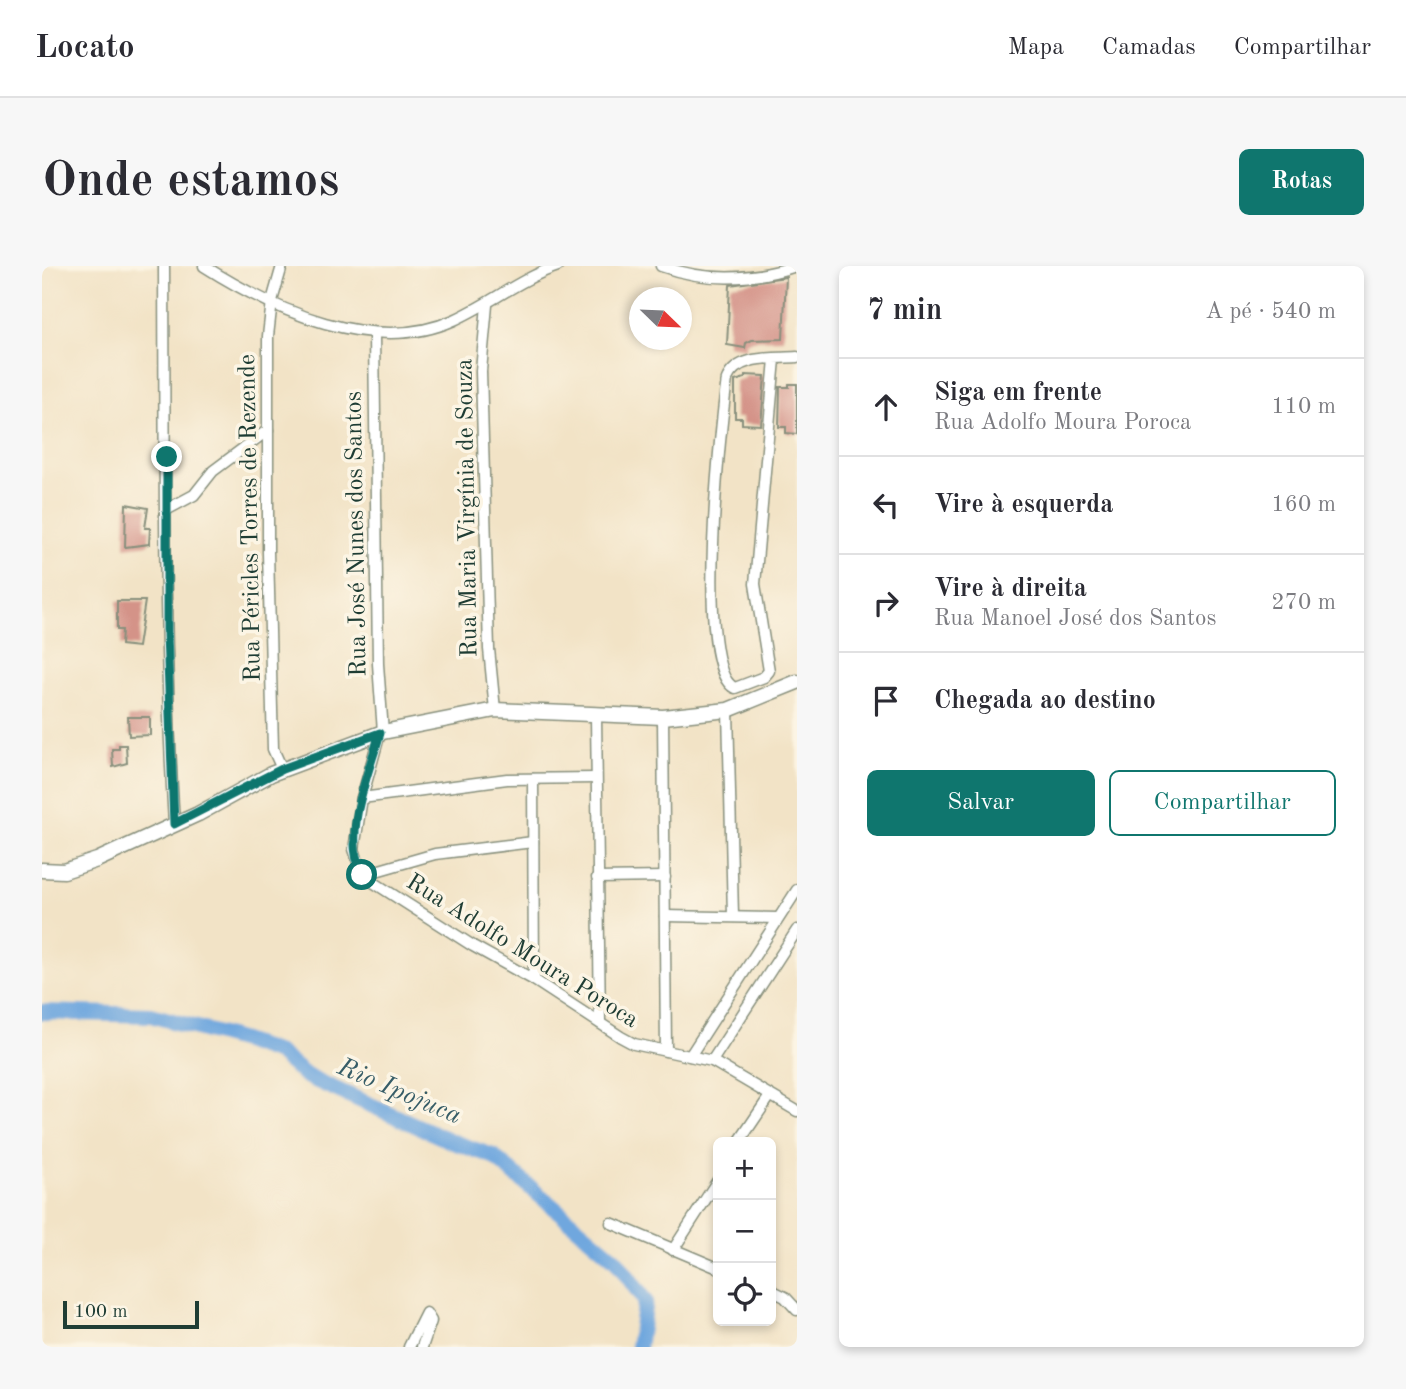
<!DOCTYPE html>
<html lang="pt">
<meta charset="utf-8">
<style>
body{margin:0;font-family:"Old Standard TT",serif;background:#f7f7f7;color:#2b2b33}
.controls{position:absolute;right:21px;bottom:21px;display:grid;overflow:hidden;border-radius:10px;box-shadow:0 4px 10px #0003}
.controls button{width:63px;height:63px;display:grid;place-items:center;padding:0;border:0;border-bottom:2px solid #e1e1e2;background:#fff;color:#2b2b33;font:35px sans-serif}
.compass{position:absolute;left:587px;top:21px;width:63px;height:63px;border-radius:50%;background:#fff;box-shadow:0 4px 10px #0003;rotate:113deg}
.scale{position:absolute;left:21px;bottom:18px;width:136px;box-sizing:border-box;padding-left:7px;border:4px solid #1f3d34;border-top:0;font-size:19px;line-height:24px;white-space:nowrap;color:#1f3d34;-webkit-text-stroke:5px #fcf5e5;paint-order:stroke}
.stop{position:absolute;width:21px;height:21px;margin:-16px;border:5px solid #0f766e;border-radius:50%;background:#fff}
.stop.end{background:#0f766e;border-color:#fff;box-shadow:0 2px 7px #0008}
.list{margin:0;padding:0;list-style:none}
h2{display:flex;justify-content:space-between;align-items:center;height:91px;margin:0;padding:0 28px;font-size:30px}
h2 small{font-size:23px;font-weight:400;color:#7c7c81}
.list li{display:grid;grid-template-columns:46px 1fr auto;gap:21px;align-items:center;box-sizing:border-box;height:98px;padding:0 28px;border-top:2px solid #e1e1e2}
.list b{display:block;font-size:26px;white-space:nowrap}
.list p{margin:0;font-size:23px;white-space:nowrap;color:#7c7c81}
.list em{font-size:23px;font-style:normal;color:#7c7c81}
.actions{display:flex;gap:14px;padding:21px 28px}
.actions a{flex:1;padding:16px 0;border:2px solid #0f766e;border-radius:10px;text-align:center;font-size:24px;color:#0f766e}
.actions .main{background:#0f766e;color:#fff}
.icon{flex:none;width:38px;height:38px;fill:none;stroke:currentColor;stroke-width:2;stroke-linecap:round;stroke-linejoin:round}
.map{position:relative;flex:none;width:755px;height:1081px;overflow:hidden;border-radius:10px}
header{display:flex;align-items:center;gap:42px;box-sizing:border-box;height:98px;padding:0 35px;background:#fff;border-bottom:2px solid #e1e1e2}
header strong{font-size:33px}
nav{display:flex;gap:38px;margin-inline-start:auto;font-size:24px}
.intro{display:flex;align-items:center;justify-content:space-between;box-sizing:border-box;height:168px;padding:0 42px}
h1{margin:0;font-size:49px}
.button{padding:18px 32px;border-radius:10px;background:#0f766e;color:#fff;font-size:24px;font-weight:700}
main{display:flex;gap:42px;padding:0 42px}
aside{flex:1;background:#fff;border-radius:10px;box-shadow:0 4px 10px #0003}
.map>svg:first-child{display:block}
.lines{fill:none;stroke-linecap:round;stroke-linejoin:round}
.river{stroke:#70a7de;stroke-width:16}
.building{fill:#d49388}
.minor-casing{stroke:#88907d;stroke-width:13}
.tertiary-casing{stroke:#88907d;stroke-width:17}
.minor{stroke:#fff;stroke-width:10}
.tertiary{stroke:#fff;stroke-width:14}
.route{stroke:#0f766e;stroke-width:9}
.labels{text-anchor:middle;stroke-width:7;stroke-linejoin:round;paint-order:stroke}
.street-label{font-size:24px;fill:#1f3d34;stroke:#fcf5e5}
.water-label{font-size:26px;font-style:italic;fill:#375d67;stroke:#fcf5e5}
</style>
<header>
<strong>Locato</strong>
<nav><a>Mapa</a><a>Camadas</a><a>Compartilhar</a></nav>
</header>
<div class="intro"><h1>Onde estamos</h1><a class="button">Rotas</a></div>
<main>
<div class="map">
<svg width="755" height="1081" viewBox="0 0 755 1081">
<rect width="100%" height="100%" fill="#fcf5e5"/>
<filter id="ink" filterUnits="userSpaceOnUse"><feTurbulence type="fractalNoise" baseFrequency=".0143" numOctaves="2"/><feDisplacementMap in="SourceGraphic" scale="14" xChannelSelector="R" yChannelSelector="G"/><feConvolveMatrix kernelMatrix="1 2 1 2 8 2 1 2 1" color-interpolation-filters="sRGB"/></filter>
<filter id="wash" filterUnits="userSpaceOnUse"><feTurbulence type="fractalNoise" baseFrequency=".00686" numOctaves="4" result="noise"/><feDisplacementMap in="SourceGraphic" scale="28" xChannelSelector="R" yChannelSelector="G"/><feGaussianBlur stdDeviation="1.57" result="paint"/><feColorMatrix in="noise" values="0 0 0 0 0 0 0 0 0 0 0 0 0 0 0 0 0 1.4 0 .05"/><feComposite in="paint" operator="in"/></filter>
<g filter="url(#wash)">
<rect width="100%" height="100%" fill="#f2e3c6"/>
<g class="lines">
<!-- river -->
<polyline class="river" points="0,746 109,749 201,775 236,787 264,810 411,876 451,890 574,994 603,1035 596,1081"/>
</g>
<g id="blocks">
<!-- building -->
<g class="building">
<polygon points="744,11 741,73 710,74 704,77 703,82 685,79 688,19"/>
<polygon points="703,109 723,110 719,159 700,158 700,152 693,152 693,115 703,112"/>
<polygon points="747,118 755,118 755,168 744,167 744,161 737,161 738,121 747,121"/>
<polygon points="84,238 106,242 103,262 108,262 107,278 83,281"/>
<polygon points="75,335 103,335 96,381 79,379 80,364 75,364"/>
<polygon points="86,451 108,451 108,469 87,470"/>
<polygon points="77,479 84,479 85,497 71,501 70,483 77,483"/>
</g>
</g>
</g>
<g filter="url(#ink)">
<use href="#blocks" fill-opacity="0" stroke="#88907d" stroke-width="2"/>
<g class="lines">
<defs>
<g id="minor">
<path d="M122,0C123,186 121,373 132,558"/>
<path d="M162,0C231,44 332,90 412,54C448,38 479,12 516,0"/>
<polyline points="240,0 230,35 226,70 226,286 231,483 240,503"/>
<path d="M619,0C664,16 708,15 754,0"/>
<polyline points="445,39 439,105 447,383 453,444"/>
<polyline points="332,68 336,398 341,466"/>
<path d="M733,93L713,318L727,405L722,411L693,422C651,405 679,158 685,113C696,88 731,93 755,91"/>
<polyline points="124,244 152,229 171,205 226,164"/>
<polyline points="686,444 691,650"/>
<polyline points="554,450 558,757"/>
<polyline points="621,451 624,785"/>
<polyline points="338,467 320,532 312,583 320,609 431,680 492,714 579,771 592,778 670,795 755,845"/>
<polyline points="491,513 492,714"/>
<polyline points="320,532 465,513 554,512"/>
<polyline points="320,609 393,588 491,576"/>
<polyline points="555,612 623,611"/>
<polyline points="623,650 735,652"/>
<polyline points="648,790 755,624"/>
<polyline points="670,795 755,664"/>
<polyline points="697,876 728,830"/>
<polyline points="569,957 676,1002"/>
<polyline points="631,984 676,914"/>
<polyline points="729,1024 743,1031 755,1044"/>
<polyline points="367,1081 384,1047 389,1055 380,1081"/>
</g>
<polyline id="tertiary" points="0,604 22,605 55,594 156,548 229,508 341,466 453,444 621,451 686,444 755,416"/>
</defs>
<!-- minor casing -->
<use href="#minor" class="minor-casing"/>
<!-- tertiary casing -->
<use href="#tertiary" class="tertiary-casing"/>
<!-- minor -->
<use href="#minor" class="minor"/>
<!-- tertiary -->
<use href="#tertiary" class="tertiary"/>
</g>
</g>
<g class="lines" filter="url(#ink)">
<!-- route -->
<path class="route" d="M125,191V368L132,558L240,503L338,467C326,510 300,566 320,609"/>
</g>
<g class="labels">
<!-- street labels -->
<g class="street-label">
<text transform="translate(424 242) rotate(-91)" y="8">Rua Maria Virgínia de Souza</text>
<text transform="translate(207 252) rotate(-91)" y="8">Rua Péricles Torres de Rezende</text>
<text transform="translate(313 268) rotate(-91)" y="8">Rua José Nunes dos Santos</text>
<text transform="translate(481 684) rotate(32)" y="8">Rua Adolfo Moura Poroca</text>
</g>
<!-- water labels -->
<g class="water-label">
<text transform="translate(358 824) rotate(23)" y="9">Rio Ipojuca</text>
</g>
</g>
</svg>
<div class="controls">
<button>+</button>
<button>−</button>
<button><svg class="icon" aria-label="locate" viewBox="0 0 24 24"><circle cx="12" cy="12" r="6"/><path d="M12 2v4M12 18v4M2 12h4M18 12h4"/></svg></button>
</div>
<svg class="compass" viewBox="-18 -18 36 36"><path d="M0-13l5 13h-10z" fill="#e53935"/><path d="M0 13l5-13h-10z" fill="#7c7c81"/></svg>
<div class="scale">100 m</div>
<div class="stop" style="left:320px;top:609px"></div>
<div class="stop end" style="left:125px;top:191px"></div>
</div>
<aside>
<h2>7 min<small>A pé · 540 m</small></h2>
<ul class="list">
<li><svg class="icon" aria-label="ahead" viewBox="0 0 24 24"><path d="M12 20V5M6 11l6-6 6 6"/></svg><div><b>Siga em frente</b><p>Rua Adolfo Moura Poroca</p></div><em>110 m</em></li>
<li><svg class="icon" aria-label="left" viewBox="0 0 24 24"><path d="M17 20v-9H6M10 6l-5 5 5 5"/></svg><div><b>Vire à esquerda</b></div><em>160 m</em></li>
<li><svg class="icon" aria-label="right" viewBox="0 0 24 24"><path d="M7 20v-9h11M14 6l5 5-5 5"/></svg><div><b>Vire à direita</b><p>Rua Manoel José dos Santos</p></div><em>270 m</em></li>
<li><svg class="icon" aria-label="arrive" viewBox="0 0 24 24"><path d="M6 21V4h12l-3 4 3 4H6"/></svg><div><b>Chegada ao destino</b></div></li>
</ul>
<div class="actions"><a class="main">Salvar</a><a>Compartilhar</a></div>
</aside>
</main>
